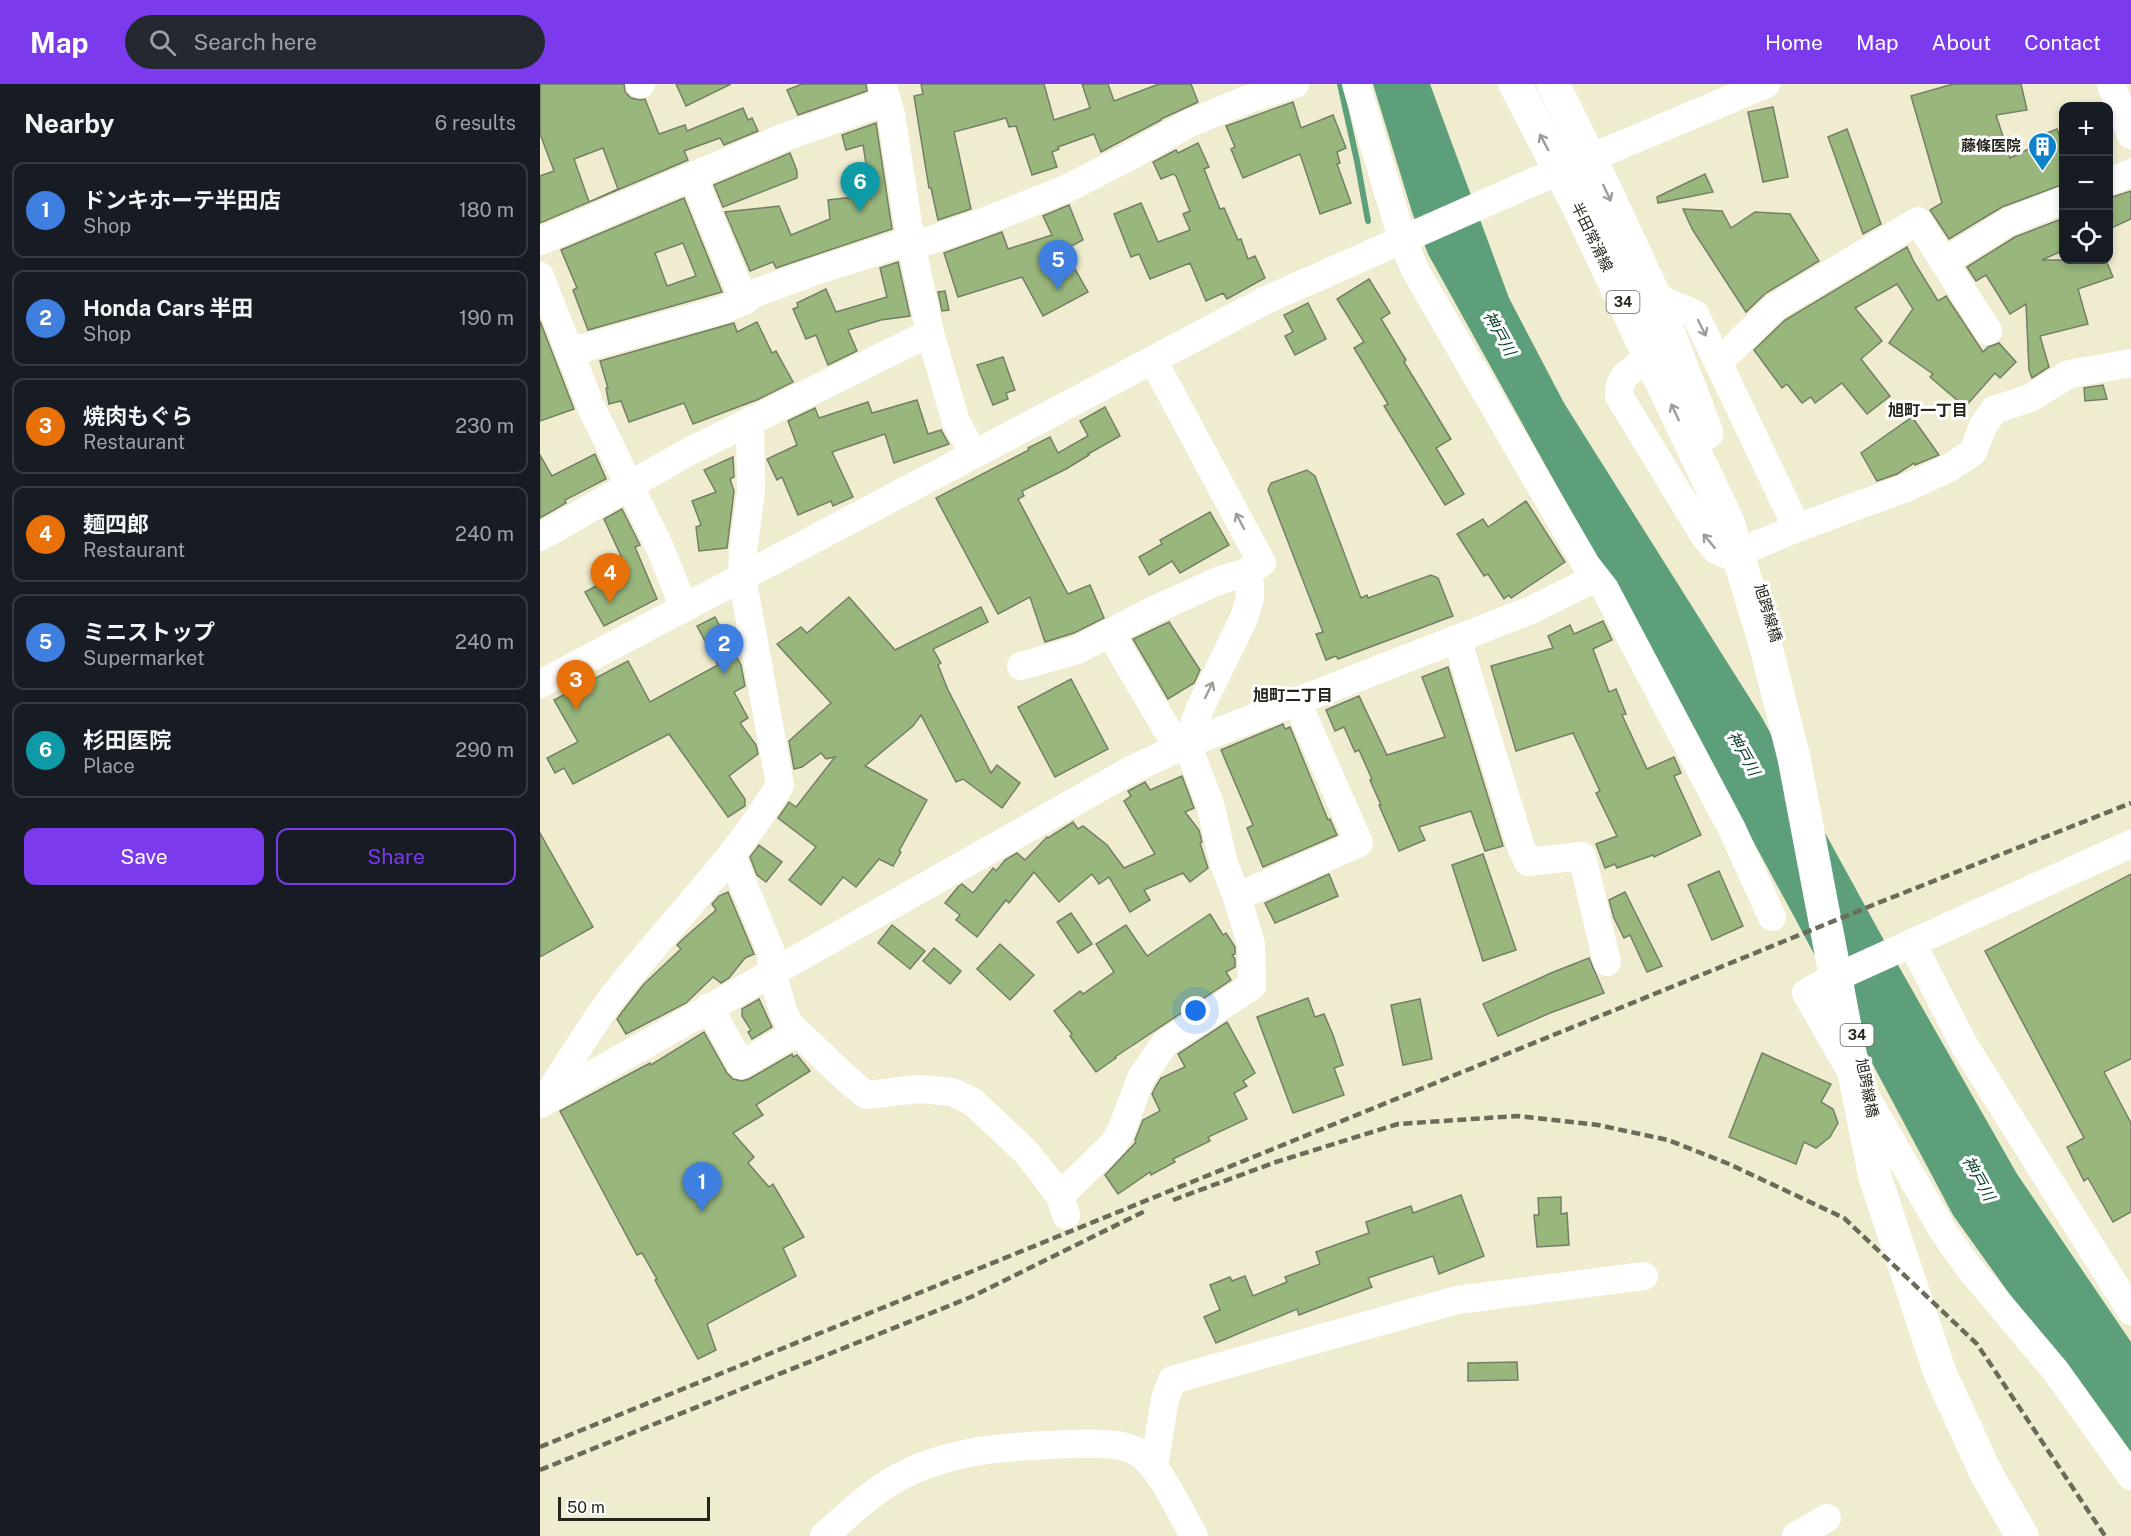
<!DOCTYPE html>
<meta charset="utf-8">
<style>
body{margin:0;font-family:"Public Sans","Noto Sans JP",sans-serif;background:#242831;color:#f1f3f6}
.controls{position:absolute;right:18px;top:18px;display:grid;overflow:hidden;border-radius:12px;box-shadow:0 3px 9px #0003}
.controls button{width:54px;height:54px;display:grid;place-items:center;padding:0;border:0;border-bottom:2px solid #363941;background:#171b24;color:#f1f3f6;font:30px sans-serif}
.scale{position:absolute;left:18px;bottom:15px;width:152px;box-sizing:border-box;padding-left:6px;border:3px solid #27251b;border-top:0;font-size:16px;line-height:21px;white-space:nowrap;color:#27251b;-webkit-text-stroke:4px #fff;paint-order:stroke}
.you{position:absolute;left:656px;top:927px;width:21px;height:21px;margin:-15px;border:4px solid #fff;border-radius:50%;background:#1a73e8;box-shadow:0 0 0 9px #1a73e833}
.badge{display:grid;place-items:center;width:39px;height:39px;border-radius:50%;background:#7c3aed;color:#fff;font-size:20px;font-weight:700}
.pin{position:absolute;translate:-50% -50px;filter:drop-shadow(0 2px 3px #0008)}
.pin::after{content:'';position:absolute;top:32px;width:21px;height:18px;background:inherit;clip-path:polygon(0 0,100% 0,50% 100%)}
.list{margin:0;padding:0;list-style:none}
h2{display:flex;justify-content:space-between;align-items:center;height:78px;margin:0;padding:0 24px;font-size:26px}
h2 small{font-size:20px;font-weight:400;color:#9ea1a6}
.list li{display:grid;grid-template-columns:39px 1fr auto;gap:18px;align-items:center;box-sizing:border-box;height:96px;margin:0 12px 12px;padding:0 12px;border:2px solid #363941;border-radius:12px}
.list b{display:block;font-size:22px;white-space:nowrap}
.list p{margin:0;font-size:20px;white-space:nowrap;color:#9ea1a6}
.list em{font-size:20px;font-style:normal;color:#9ea1a6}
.actions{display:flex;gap:12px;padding:18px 24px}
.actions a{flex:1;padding:14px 0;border:2px solid #7c3aed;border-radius:12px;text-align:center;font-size:21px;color:#7c3aed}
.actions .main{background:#7c3aed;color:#fff}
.icon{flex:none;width:33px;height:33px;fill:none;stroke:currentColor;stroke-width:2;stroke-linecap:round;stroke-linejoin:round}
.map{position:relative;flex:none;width:1591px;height:1452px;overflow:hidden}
header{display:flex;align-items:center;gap:36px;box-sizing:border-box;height:84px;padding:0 30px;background:#7c3aed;color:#fff}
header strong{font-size:28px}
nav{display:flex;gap:33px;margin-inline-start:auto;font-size:21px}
.search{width:420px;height:54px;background:#242831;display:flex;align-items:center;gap:15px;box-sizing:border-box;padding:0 21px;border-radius:33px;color:#9ea1a6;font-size:22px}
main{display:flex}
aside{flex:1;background:#171b24}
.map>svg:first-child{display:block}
.water{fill:#5e9f7b}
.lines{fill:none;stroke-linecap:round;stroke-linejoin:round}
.stream{stroke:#5e9f7b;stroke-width:6}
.building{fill:#99b77d;stroke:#737f67;stroke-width:1.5;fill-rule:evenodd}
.minor{stroke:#fff;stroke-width:28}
.major{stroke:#fff;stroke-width:33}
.rail{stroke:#6c6a59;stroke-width:4.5;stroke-dasharray:9 4.5;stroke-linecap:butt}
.oneway{stroke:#9e9d98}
.labels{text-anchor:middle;stroke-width:6;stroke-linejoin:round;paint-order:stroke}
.shield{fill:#fff;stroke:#68665f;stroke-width:1.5}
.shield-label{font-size:14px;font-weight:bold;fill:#27251b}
.poi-label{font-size:15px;font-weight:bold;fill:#27251b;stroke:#fff;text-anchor:end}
.street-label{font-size:15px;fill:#27251b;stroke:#fff}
.water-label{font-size:16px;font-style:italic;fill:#053c24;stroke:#fff}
.neighbourhood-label{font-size:16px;font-weight:bold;fill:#27251b;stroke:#fff}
</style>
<header>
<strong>Map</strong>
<div class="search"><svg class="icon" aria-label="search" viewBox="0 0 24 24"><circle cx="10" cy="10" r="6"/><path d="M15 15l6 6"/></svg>Search here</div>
<nav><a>Home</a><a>Map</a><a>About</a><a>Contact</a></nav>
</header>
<main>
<aside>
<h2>Nearby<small>6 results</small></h2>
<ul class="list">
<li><span class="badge" style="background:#3f7fe0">1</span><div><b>ドンキホーテ半田店</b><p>Shop</p></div><em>180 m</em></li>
<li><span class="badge" style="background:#3f7fe0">2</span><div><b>Honda Cars 半田</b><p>Shop</p></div><em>190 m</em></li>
<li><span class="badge" style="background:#e8710a">3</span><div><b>焼肉もぐら</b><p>Restaurant</p></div><em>230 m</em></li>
<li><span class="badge" style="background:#e8710a">4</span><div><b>麺四郎</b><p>Restaurant</p></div><em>240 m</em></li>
<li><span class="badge" style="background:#3f7fe0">5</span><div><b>ミニストップ</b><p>Supermarket</p></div><em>240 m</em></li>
<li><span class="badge" style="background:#0f9aa8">6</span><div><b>杉田医院</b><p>Place</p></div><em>290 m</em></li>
</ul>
<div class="actions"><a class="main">Save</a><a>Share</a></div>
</aside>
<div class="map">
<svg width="1591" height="1452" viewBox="0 0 1591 1452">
<rect width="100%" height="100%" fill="#f0eccf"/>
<!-- water -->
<polygon class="water" points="833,0 890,0 969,214 1024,319 1221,632 1346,860 1477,1090 1591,1258 1591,1380 1413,1131 1257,838 1077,506 1057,474 888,170 872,128"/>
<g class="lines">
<!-- stream -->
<polyline class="stream" points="800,0 817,77 828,137"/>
</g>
<!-- building -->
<g class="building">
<path d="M0,0H84L85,8L91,14L100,16L105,15L119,50L145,41L147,47L203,24L208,36L212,34L218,47L184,61L180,54L144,67L148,76L0,139V92L14,87L0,50ZM63,64L78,105L49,118L34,75Z"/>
<polygon points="136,0 191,0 146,22"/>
<polygon points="262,0 326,0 327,7 258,31 247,6"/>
<polygon points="381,0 504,0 514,36 550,24 542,0 568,0 574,17 619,0 651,0 658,18 621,35 621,36 561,68 554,50 518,63 519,65 512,68 517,83 492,91 476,42 469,43 466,34 414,48 431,125 398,136 391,104 389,104 374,12 383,10"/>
<polygon points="1413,0 1481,0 1487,26 1456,31 1470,74 1503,58 1500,52 1517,45 1524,65 1524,100 1462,123 1409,155 1390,126 1402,119 1371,12"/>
<polygon points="753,18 761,44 793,31 806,64 797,68 800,79 797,80 811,119 780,130 760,70 703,94 691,65 695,63 686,42"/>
<polygon points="1233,23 1248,93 1223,98 1208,28"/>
<polygon points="336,39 352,145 236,184 233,178 210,187 185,128 239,122 251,151 290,135 288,116 331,111 323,61 306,66 302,51"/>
<polygon points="1307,45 1341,140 1323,150 1288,53"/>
<polygon points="658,59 669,83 664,85 680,125 684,124 698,156 701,155 708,175 715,172 725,194 687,215 683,209 666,217 650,179 610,195 599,170 591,173 574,130 601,119 618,158 650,146 643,130 650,127 636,92 633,90 621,95 613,78 636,66 638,69"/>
<polygon points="250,69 257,87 257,94 183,123 174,101"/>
<polygon points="1165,90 1173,108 1118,119 1117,113"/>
<polygon points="1591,107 1591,135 1569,145 1569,114"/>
<path d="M144,114L182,208L48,246L33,206L37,204L21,166ZM143,159L156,192L127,202L115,169Z"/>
<polygon points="529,121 543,156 524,166 548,208 503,232 482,193 418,213 404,169 462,148 468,165 512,151 503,132"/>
<polygon points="1143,125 1182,127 1191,144 1215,128 1250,130 1279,177 1226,209 1206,228 1152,145"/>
<polygon points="1524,134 1524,166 1502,176 1566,176 1573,193 1538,205 1548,240 1500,252 1509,283 1492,294 1489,286 1486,220 1470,230 1446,191 1436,197 1427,183 1475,153"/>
<polygon points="1367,163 1374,178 1398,217 1406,212 1443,268 1448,263 1459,259 1476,278 1460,294 1455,289 1425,323 1390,293 1393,290 1349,259 1373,225 1357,200 1315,224 1342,257 1321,275 1350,312 1327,330 1302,299 1275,319 1271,313 1262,319 1247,300 1242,304 1214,266 1245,236"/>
<polygon points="358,178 370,232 341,236 308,246 317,267 288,281 276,251 266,255 253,225 258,223 257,219 286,205 296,228 347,213 340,184"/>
<polygon points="829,195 850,229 841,235 866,276 864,278 911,355 896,364 924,410 905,421 844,322 848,320 814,264 824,258 797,215"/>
<polygon points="405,207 409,226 402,227 398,208"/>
<polygon points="768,219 786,255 755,271 745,252 753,248 744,231"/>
<polygon points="0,237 34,325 0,337"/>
<polygon points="217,238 232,269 236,267 253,298 219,315 153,340 144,319 89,338 81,317 69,320 66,304 68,304 60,277 194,239 197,248"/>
<polygon points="463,273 475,306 466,309 468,315 453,321 437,281"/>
<polygon points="1563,301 1567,315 1545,317 1544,304"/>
<polygon points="377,316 388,350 401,346 409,360 354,379 345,350 292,368 313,413 293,422 291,417 258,431 242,393 237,396 227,375 257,361 248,337 275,324 279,334 328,318 332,329"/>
<polygon points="565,323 580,352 548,370 549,371 526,385 482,407 484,412 478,415 528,510 550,501 564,534 534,549 505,558 490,513 458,530 396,414 489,366 488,364 510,353 518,369 548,352 540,337"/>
<polygon points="1372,333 1399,371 1375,381 1374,379 1357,390 1337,397 1321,369"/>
<polygon points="55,370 66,395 25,416 26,419 0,434 0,371 12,392"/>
<polygon points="193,373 194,393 190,395 194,407 187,464 159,467 156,443 161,441 152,417 176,408 164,386"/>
<polygon points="767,386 775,392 821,514 827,511 828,514 891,491 898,494 913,532 798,575 796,572 786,576 776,550 783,548 728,406 731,399"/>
<polygon points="986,417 1025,478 971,514 969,511 964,515 948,490 944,492 917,450 943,435 948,443"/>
<polygon points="82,425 100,461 95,463 117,515 64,542 45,508 87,485 64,435"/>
<polygon points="670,428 689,461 640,489 632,477 609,491 599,473 622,460 620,456"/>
<polygon points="309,513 355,566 441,523 448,538 393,565 401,579 398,581 408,606 451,689 457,681 480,699 462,724 423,695 416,698 381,631 373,642 325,682 387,716 359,767 361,768 353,782 339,775 316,803 303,793 281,821 249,796 276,763 238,734 249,718 256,723 295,673 286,675 281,669 262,683 254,685 249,657 291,619 237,560 261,543 267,549"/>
<polygon points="175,533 201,581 205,602 194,608 208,634 200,639 216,661 218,670 189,692 205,715 205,722 188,733 129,650 33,700 24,684 15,689 7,674 38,658 14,616 88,577 110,618 178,581 157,542"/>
<polygon points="1063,537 1072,556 1053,565 1069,608 1076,605 1086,630 1082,631 1107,685 1134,673 1141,689 1134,692 1161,751 1114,773 1113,771 1077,784 1075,780 1065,784 1056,760 1077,752 1056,709 1060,707 1033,649 976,667 951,582 1013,564 1008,552 1030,541 1034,550"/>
<polygon points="629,538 660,586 654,599 628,615 593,555"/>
<polygon points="908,583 963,762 945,767 931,727 879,743 885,756 859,767 839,721 841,721 830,696 832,695 819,666 815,668 804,643 795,647 786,626 819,612 847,671 905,653 882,593"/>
<polygon points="531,595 568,665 515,693 478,623"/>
<polygon points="743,640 745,645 750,643 788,736 790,735 797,751 723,783 707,744 713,741 681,666"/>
<polygon points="642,692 654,724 645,728 659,746 662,758 660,759 668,784 650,798 643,789 604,806 610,816 590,828 569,793 559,800 552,790 519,818 494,788 469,819 466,816 437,853 416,836 420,831 405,819 418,803 422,800 433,809 453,784 456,787 465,776 477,769 485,776 507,753 508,754 533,738 538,745 543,742 567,761 584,784 615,770 584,717 591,712 588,707 605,698 610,706"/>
<polygon points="0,749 53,843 0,873"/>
<polygon points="219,761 242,778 226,798 217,791 210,773"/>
<polygon points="943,770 976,866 943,877 912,781"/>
<polygon points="1179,787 1203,842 1172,856 1148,801"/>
<polygon points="789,790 798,812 735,839 725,819"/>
<polygon points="1591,790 1591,975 1564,988 1591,1039 1591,1128 1573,1138 1548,1094 1544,1097 1527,1063 1544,1054 1445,867"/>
<polygon points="188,808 214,870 205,874 189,894 181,899 173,893 146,919 86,950 77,935 82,928 104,900 141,865 137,861 143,855 176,826 172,820 179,812"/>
<polygon points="1085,808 1122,882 1107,888 1090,851 1084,854 1074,834 1069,816"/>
<polygon points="531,829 552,860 538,869 517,838"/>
<polygon points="670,830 683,851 686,849 695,863 695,870 692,871 695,875 695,883 686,888 691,896 575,973 576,974 556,988 530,952 532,950 514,927 540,907 543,910 574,888 556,860 586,841 607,872"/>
<polygon points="352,841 385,867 370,885 338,859"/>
<polygon points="460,860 494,891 470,916 437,885"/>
<polygon points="394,864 421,887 410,900 383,877"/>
<polygon points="1049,874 1064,909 1010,929 958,952 943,920 1011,889"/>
<polygon points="768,914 775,933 784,930 793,951 803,981 794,984 804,1011 753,1029 717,933"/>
<polygon points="219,915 232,943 212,955 208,948 211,946 202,932 202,925"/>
<polygon points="880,915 892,975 863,981 851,921"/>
<polygon points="687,938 715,989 703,997 707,1002 694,1009 707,1035 668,1053 670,1057 633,1075 635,1078 611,1091 610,1088 578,1110 565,1091 596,1058 595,1056 603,1036 620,1027 612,1010 616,1002 621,994 645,983 638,970"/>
<polygon points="164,948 187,989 193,995 202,997 209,995 252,970 253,973 257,971 270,987 216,1021 223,1031 193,1049 214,1073 208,1079 229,1103 233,1100 264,1153 243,1164 256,1192 167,1240 176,1266 158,1275 115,1196 117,1195 102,1169 97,1171 20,1027 110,979 111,981"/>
<polygon points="1222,969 1291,1000 1281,1018 1293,1025 1298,1039 1290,1053 1276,1064 1264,1058 1256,1080 1189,1053"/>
<polygon points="921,1111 944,1172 899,1190 893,1172 828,1194 832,1203 759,1231 757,1225 676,1259 664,1233 680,1226 670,1201 690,1193 692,1197 705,1192 713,1212 747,1198 745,1193 780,1180 776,1168 829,1149 826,1138 871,1122 873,1129"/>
<polygon points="1021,1113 1021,1130 1027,1129 1029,1161 997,1163 994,1131 999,1131 998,1114"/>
<polygon points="977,1278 978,1296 928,1297 928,1279"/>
</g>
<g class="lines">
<!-- minor -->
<g class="minor">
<polyline points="100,0 101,0"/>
<polyline points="342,0 351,30 371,159 390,249 416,338 433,369"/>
<polyline points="816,0 862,155 875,186 1047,482 1065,505 1192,745 1232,833"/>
<polyline points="1571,0 1591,51"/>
<polyline points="153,93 204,217"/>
<polyline points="1568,98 1591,89"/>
<polyline points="0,157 245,53 347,17"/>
<polyline points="1404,178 1448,247"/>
<polyline points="0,192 51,323 120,464 144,524"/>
<polyline points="29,268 182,226 204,217 213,210 273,188 357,161 388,157 443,138 528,104 583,76 650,39 711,14 755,0"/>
<path d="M1110,274C1093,286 1078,290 1079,312L1165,453L1176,466L1190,472L1257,444L1155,230L1115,213"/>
<polyline points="1179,278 1235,223 1378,137 1404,178 1468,138 1524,116"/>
<polyline points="1257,444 1368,403 1411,383 1433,368 1443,342 1454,326 1490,314 1529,290 1591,279"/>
<polyline points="0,453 148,368 390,249"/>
<polyline points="570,549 638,664"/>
<polyline points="917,555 981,763 988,778 1042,772 1067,878"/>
<polyline points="481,582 537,566 612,527 678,497 704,489"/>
<polyline points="0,600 726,216 984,102 1226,0"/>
<polyline points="1591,760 1372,859 1424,961 1591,1227"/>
<polyline points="192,773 231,868 232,887 243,927 249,940 308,996 326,1011 379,1005 412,1008 433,1018 485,1067 502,1088 520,1112 526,1131"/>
<polyline points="697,813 819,759 757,618"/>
<polyline points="1372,859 1284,899 1266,909 1403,1147 1429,1184 1515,1286 1591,1392"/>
<polyline points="169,923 201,981 257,948"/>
<path d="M6,1014C27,982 47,948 69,918C125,844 192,781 240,701L202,493L203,468L211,407L210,337"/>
<polyline points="0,1020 591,686 647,660 991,526 1056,494"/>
<polyline points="520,1112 573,1060 581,1047 601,994 625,959 712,902 711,860 697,813 684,780 670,720 647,660 660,624 704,534 710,514 710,501 704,489 722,479 613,276"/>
<polyline points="614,1382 625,1315 632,1296 917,1216 1104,1192"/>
<path d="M284,1452C310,1429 335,1404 367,1389C419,1364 477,1362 532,1360C552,1360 582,1357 599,1369C621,1384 640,1428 654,1452"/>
<polyline points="1256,1452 1287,1434"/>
</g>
<!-- major -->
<g class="major">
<polyline points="975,0 1038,122 1188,438 1226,563 1254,674 1311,974 1335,1093 1400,1289 1446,1389 1482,1452"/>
<polyline points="1013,0 1066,107 1115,213 1167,349"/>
</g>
<!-- rail -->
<g class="rail">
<polyline points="633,1116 736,1078 858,1040 977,1032 1058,1041 1128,1056 1189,1080 1304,1134 1437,1260 1565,1452"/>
<polyline points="0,1363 1338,819 1591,719"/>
<polyline points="0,1386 431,1213 605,1127"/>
</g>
</g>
<!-- one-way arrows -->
<defs><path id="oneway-shaft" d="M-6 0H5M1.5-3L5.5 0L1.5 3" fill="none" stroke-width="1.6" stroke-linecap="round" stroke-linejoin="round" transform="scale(1.5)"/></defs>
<g class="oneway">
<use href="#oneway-shaft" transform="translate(1004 58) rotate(-118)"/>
<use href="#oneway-shaft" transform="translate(1067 109) rotate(65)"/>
<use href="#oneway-shaft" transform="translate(1162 244) rotate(64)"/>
<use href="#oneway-shaft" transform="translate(1135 328) rotate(-115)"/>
<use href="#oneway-shaft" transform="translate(700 437) rotate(-118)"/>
<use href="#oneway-shaft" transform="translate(1169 457) rotate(-130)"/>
<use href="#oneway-shaft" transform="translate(669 606) rotate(-64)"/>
</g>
<!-- icons -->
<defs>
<symbol id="building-pin" viewBox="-11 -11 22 30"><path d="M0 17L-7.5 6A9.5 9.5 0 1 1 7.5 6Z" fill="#0d83cc" stroke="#fff"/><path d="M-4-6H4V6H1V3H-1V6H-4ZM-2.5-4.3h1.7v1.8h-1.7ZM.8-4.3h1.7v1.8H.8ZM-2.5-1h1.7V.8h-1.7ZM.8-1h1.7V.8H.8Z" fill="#fff"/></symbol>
</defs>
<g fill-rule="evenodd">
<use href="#building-pin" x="1486" y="46" width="33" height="45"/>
</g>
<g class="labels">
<!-- shield labels -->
<g class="shield">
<rect x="1066.5" y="207" width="33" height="22" rx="4.5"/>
<rect x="1300.5" y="940" width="33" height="22" rx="4.5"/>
</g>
<g class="shield-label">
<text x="1083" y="223">34</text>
<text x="1317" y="956">34</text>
</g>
<!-- poi labels -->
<g class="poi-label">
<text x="1481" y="67">藤條医院</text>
</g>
<!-- street labels -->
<g class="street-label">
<text transform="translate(1052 153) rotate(64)" y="5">半田常滑線</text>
<text transform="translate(1228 529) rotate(73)" y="5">旭跨線橋</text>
<text transform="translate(1327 1004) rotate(79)" y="5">旭跨線橋</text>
</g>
<!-- water labels -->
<g class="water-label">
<text transform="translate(960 249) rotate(61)" y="6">神戸川</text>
<text transform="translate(1204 669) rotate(61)" y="6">神戸川</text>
<text transform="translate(1439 1094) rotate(61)" y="6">神戸川</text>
</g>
<!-- neighbourhood labels -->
<g class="neighbourhood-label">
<text x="1388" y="332">旭町一丁目</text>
<text x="753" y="617">旭町二丁目</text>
</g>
</g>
</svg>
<div class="controls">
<button>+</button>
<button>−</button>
<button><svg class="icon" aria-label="locate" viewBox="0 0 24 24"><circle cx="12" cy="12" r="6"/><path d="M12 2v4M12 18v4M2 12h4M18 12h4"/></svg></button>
</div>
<div class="scale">50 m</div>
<div class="you"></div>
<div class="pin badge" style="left:162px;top:1128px;background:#3f7fe0">1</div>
<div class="pin badge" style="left:184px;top:590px;background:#3f7fe0">2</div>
<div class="pin badge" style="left:36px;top:626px;background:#e8710a">3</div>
<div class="pin badge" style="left:70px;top:519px;background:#e8710a">4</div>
<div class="pin badge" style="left:518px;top:206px;background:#3f7fe0">5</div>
<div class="pin badge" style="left:320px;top:128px;background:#0f9aa8">6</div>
</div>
</main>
